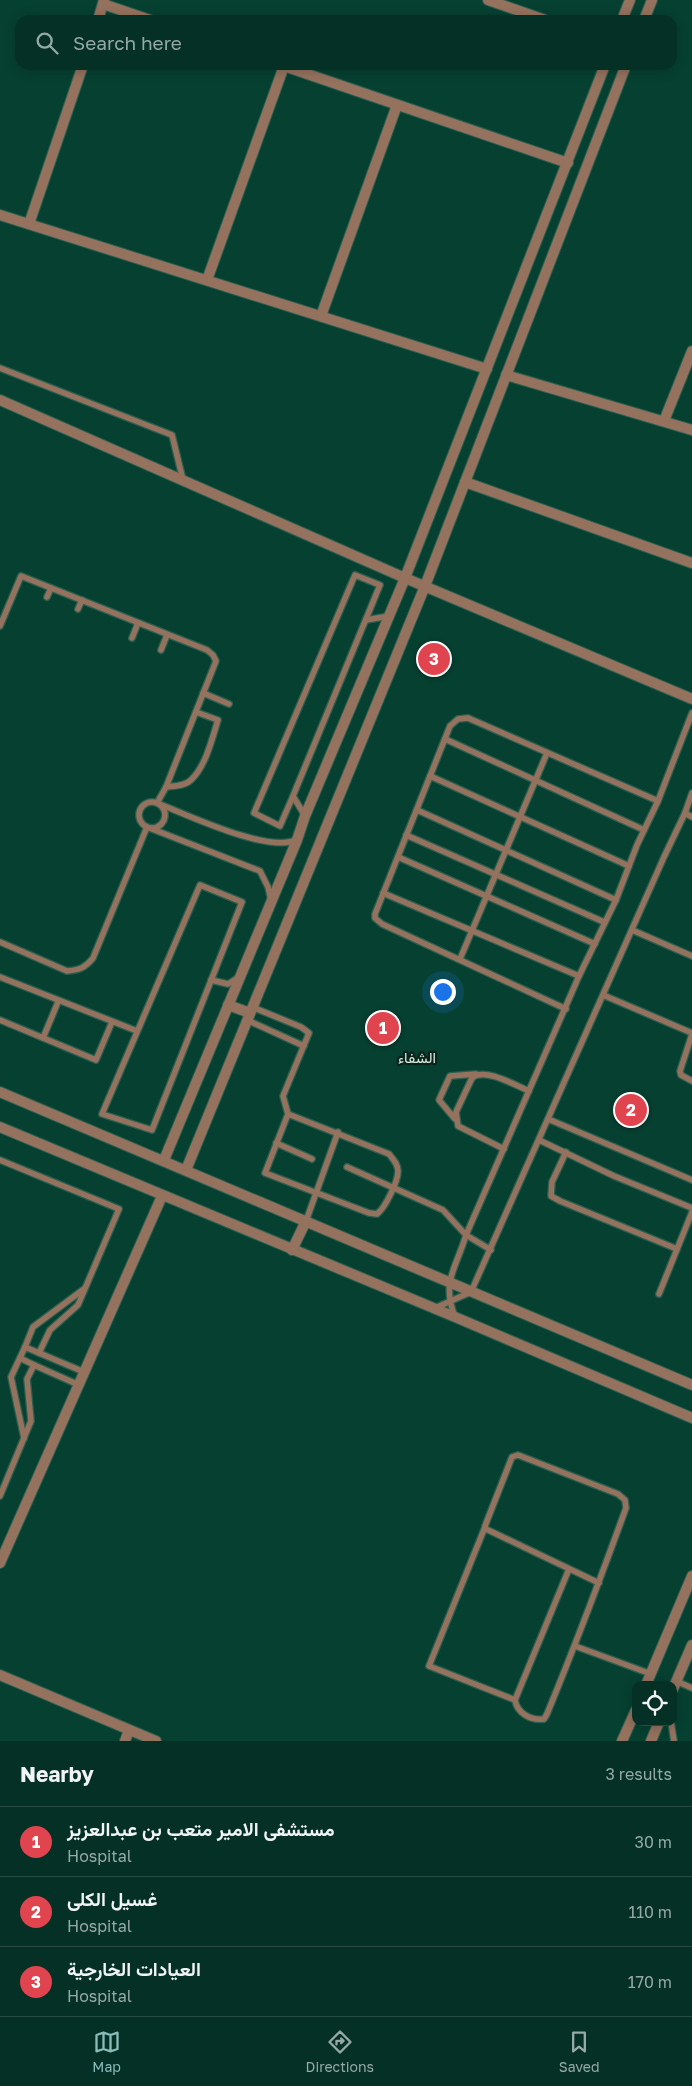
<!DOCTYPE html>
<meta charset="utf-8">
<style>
body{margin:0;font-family:"Golos Text",Vazirmatn,sans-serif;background:#123c32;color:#f1f3f6}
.controls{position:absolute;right:15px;bottom:15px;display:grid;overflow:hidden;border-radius:10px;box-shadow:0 2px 12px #0003}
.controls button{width:45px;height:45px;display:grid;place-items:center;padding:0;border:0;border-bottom:1px solid #254b42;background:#043025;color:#f1f3f6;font:25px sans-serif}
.you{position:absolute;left:442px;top:991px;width:18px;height:18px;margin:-12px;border:4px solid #fff;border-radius:50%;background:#1a73e8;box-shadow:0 0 0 8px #1a73e833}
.badge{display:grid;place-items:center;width:32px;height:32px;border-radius:50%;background:#8bbbb9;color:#fff;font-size:16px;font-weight:700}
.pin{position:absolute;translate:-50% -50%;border:2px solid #fff;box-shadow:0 1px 5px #0006}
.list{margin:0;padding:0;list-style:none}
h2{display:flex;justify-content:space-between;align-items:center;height:65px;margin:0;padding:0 20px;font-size:21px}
h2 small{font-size:16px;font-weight:400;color:#97a9a7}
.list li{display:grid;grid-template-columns:32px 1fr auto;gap:15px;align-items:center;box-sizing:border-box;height:70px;padding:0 20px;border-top:1px solid #254b42}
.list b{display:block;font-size:19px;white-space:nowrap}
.list p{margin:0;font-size:16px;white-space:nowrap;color:#97a9a7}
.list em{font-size:16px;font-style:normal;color:#97a9a7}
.icon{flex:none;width:28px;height:28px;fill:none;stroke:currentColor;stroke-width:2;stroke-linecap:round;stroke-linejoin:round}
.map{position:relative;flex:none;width:692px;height:1741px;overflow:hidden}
.search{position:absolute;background:#043025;box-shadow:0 2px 12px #0003;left:15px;right:15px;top:15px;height:55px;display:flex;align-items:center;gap:12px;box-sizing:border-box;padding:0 18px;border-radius:15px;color:#97a9a7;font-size:19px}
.sheet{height:275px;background:#043025}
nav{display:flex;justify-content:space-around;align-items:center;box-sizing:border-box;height:70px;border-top:1px solid #254b42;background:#043025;font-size:14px;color:#97a9a7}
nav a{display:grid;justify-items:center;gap:2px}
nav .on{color:#8bbbb9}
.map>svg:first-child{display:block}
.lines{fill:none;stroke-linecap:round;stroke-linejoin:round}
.service-casing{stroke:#2b5f51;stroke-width:8}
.minor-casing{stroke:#2b5f51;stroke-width:12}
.tertiary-casing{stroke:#2b5f51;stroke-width:12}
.service{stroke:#95725e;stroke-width:5.5}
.minor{stroke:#95725e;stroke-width:10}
.tertiary{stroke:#95725e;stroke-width:10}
.labels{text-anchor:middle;stroke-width:4.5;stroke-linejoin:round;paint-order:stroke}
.neighbourhood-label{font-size:15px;fill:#d3eee3;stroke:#0d221b}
</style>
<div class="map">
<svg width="692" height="1741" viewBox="0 0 692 1741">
<rect width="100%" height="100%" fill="#064031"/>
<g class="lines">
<defs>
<g id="service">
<polyline points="0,368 172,435 183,480"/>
<polyline points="47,597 51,588"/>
<polyline points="78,609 82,600"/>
<polyline points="366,620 389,616"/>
<path d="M0,626L21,576L207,650L213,655L216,661L166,787L157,803C188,815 267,853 296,840"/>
<polyline points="132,638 138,623"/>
<polyline points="161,650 167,635"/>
<polyline points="203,693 229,704"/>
<polyline points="445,739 644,830"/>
<polyline points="430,776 629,866"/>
<path d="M166,787C174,786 186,786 192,779C206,765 212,739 218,720L196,712"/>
<polyline points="293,796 380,585 355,575 254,813 280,826 293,796 305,816"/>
<circle cx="152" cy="815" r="13"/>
<polyline points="417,810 616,900"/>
<polyline points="685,813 692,817"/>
<polyline points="406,835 604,922"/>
<polyline points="398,857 595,944"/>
<polygon points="200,885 242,902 152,1130 102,1114"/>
<polyline points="383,893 579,976"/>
<polyline points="632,930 692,956"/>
<path d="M0,942L67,971C79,970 85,968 93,958L147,827L260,871L268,887L271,900"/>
<polyline points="460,959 547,753"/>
<polyline points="0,977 137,1031"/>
<polyline points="211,980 228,984 239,977"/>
<polyline points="603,995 692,1033"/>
<path d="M252,1007L301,1027L309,1033L283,1096L288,1114L389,1154C393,1159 398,1164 398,1171C398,1182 385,1208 377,1214L369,1213L265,1173L288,1114"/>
<polyline points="566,1009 382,924 375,918 375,914 450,726 458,719 468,718 658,801"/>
<polyline points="0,1020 96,1060 112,1022"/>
<polyline points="247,1020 304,1046"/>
<polyline points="692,1034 680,1071 681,1075 692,1081"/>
<polyline points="43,1038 58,1002"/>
<polyline points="455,1119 439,1100 450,1076 476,1074"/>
<polyline points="548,1119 692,1180"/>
<polyline points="539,1140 614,1176 692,1208"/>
<polyline points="276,1143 312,1159"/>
<path d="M504,1149L458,1126L456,1112L472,1078C484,1067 515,1085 529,1091"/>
<polyline points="566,1152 552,1182 551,1196 560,1201 677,1249"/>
<polyline points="0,1160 119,1209 78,1305 50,1330 39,1353"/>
<polyline points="347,1167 443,1210 466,1235 491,1250"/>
<polyline points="306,1221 338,1132"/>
<polyline points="659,1294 692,1212"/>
<polyline points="435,1308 471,1292 664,857 685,813 692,793"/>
<path d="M455,1317C441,1281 456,1269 466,1235L579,976L616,900L637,845L658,801L692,713"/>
<polyline points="25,1347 33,1327 84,1289"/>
<polyline points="20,1358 34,1365"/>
<polyline points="24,1438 11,1377 25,1347 84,1372"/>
<polyline points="0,1496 31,1421 27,1379 34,1365 79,1385"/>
<polyline points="485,1527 429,1666 515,1700"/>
<path d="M569,1569L515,1700C517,1713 531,1721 544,1719L547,1714C575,1646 601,1577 626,1508L625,1500L618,1494L518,1455L512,1457L485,1526L486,1529L599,1583"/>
<polyline points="575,1646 651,1674"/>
<polyline points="676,1681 692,1688"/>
<polyline points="671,1722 674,1741"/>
</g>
<g id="minor">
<polyline points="488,0 545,20"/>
<polyline points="103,4 150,20"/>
<polyline points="98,20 104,0"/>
<polyline points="622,20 630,0"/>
<polyline points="644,20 652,0"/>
<polyline points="281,65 568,163"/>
<polyline points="0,215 487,369"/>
<polyline points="29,224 83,65"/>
<polyline points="207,280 284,66"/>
<polyline points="321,316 397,105"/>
<polyline points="506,375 692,430"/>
<polyline points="0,400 405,578 692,699"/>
<polyline points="664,421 692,351"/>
<polyline points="465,482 692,563"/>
<polyline points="228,1005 250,1013"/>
<polyline points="164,1160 297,840 305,816 405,578 605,65"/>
<polyline points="186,1170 425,586 626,65"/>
<polyline points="0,1563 162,1196"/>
<polyline points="0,1675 156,1741"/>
<polyline points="125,1741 129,1730"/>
</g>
<g id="tertiary">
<polyline points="0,1092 692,1385"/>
<polyline points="0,1127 455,1317 692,1418"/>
<polyline points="292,1250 306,1221"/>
<polyline points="646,1685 692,1576"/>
<polyline points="673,1689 692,1645"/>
<polyline points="622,1741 636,1710"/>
<polyline points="651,1741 659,1722"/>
</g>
</defs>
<!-- service casing -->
<use href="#service" class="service-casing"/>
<!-- minor casing -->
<use href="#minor" class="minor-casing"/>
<!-- tertiary casing -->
<use href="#tertiary" class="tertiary-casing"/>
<!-- service -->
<use href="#service" class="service"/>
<!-- minor -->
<use href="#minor" class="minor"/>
<!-- tertiary -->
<use href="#tertiary" class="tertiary"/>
</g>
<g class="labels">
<!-- neighbourhood labels -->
<g class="neighbourhood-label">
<text x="417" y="1063">الشفاء</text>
</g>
</g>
</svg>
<div class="controls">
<button><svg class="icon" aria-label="locate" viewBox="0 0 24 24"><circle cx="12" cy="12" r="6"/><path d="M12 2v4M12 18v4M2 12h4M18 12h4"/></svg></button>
</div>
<div class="you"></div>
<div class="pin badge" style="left:383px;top:1028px;background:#e0444e">1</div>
<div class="pin badge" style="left:631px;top:1110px;background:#e0444e">2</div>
<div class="pin badge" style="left:434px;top:659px;background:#e0444e">3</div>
<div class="search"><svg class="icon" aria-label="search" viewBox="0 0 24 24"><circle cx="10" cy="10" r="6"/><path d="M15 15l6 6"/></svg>Search here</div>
</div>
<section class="sheet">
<h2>Nearby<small>3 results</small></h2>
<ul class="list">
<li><span class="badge" style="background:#e0444e">1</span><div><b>مستشفى الامير متعب بن عبدالعزيز</b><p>Hospital</p></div><em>30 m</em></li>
<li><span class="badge" style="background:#e0444e">2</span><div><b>غسيل الكلى</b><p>Hospital</p></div><em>110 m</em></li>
<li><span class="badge" style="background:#e0444e">3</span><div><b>العيادات الخارجية</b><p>Hospital</p></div><em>170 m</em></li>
</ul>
</section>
<nav>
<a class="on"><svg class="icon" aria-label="map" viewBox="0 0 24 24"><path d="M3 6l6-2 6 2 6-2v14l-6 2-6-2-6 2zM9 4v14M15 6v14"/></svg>Map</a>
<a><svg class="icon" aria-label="directions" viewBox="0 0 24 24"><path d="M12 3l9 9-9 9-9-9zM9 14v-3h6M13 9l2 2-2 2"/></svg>Directions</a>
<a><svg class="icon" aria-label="saved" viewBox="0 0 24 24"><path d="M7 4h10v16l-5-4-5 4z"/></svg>Saved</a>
</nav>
